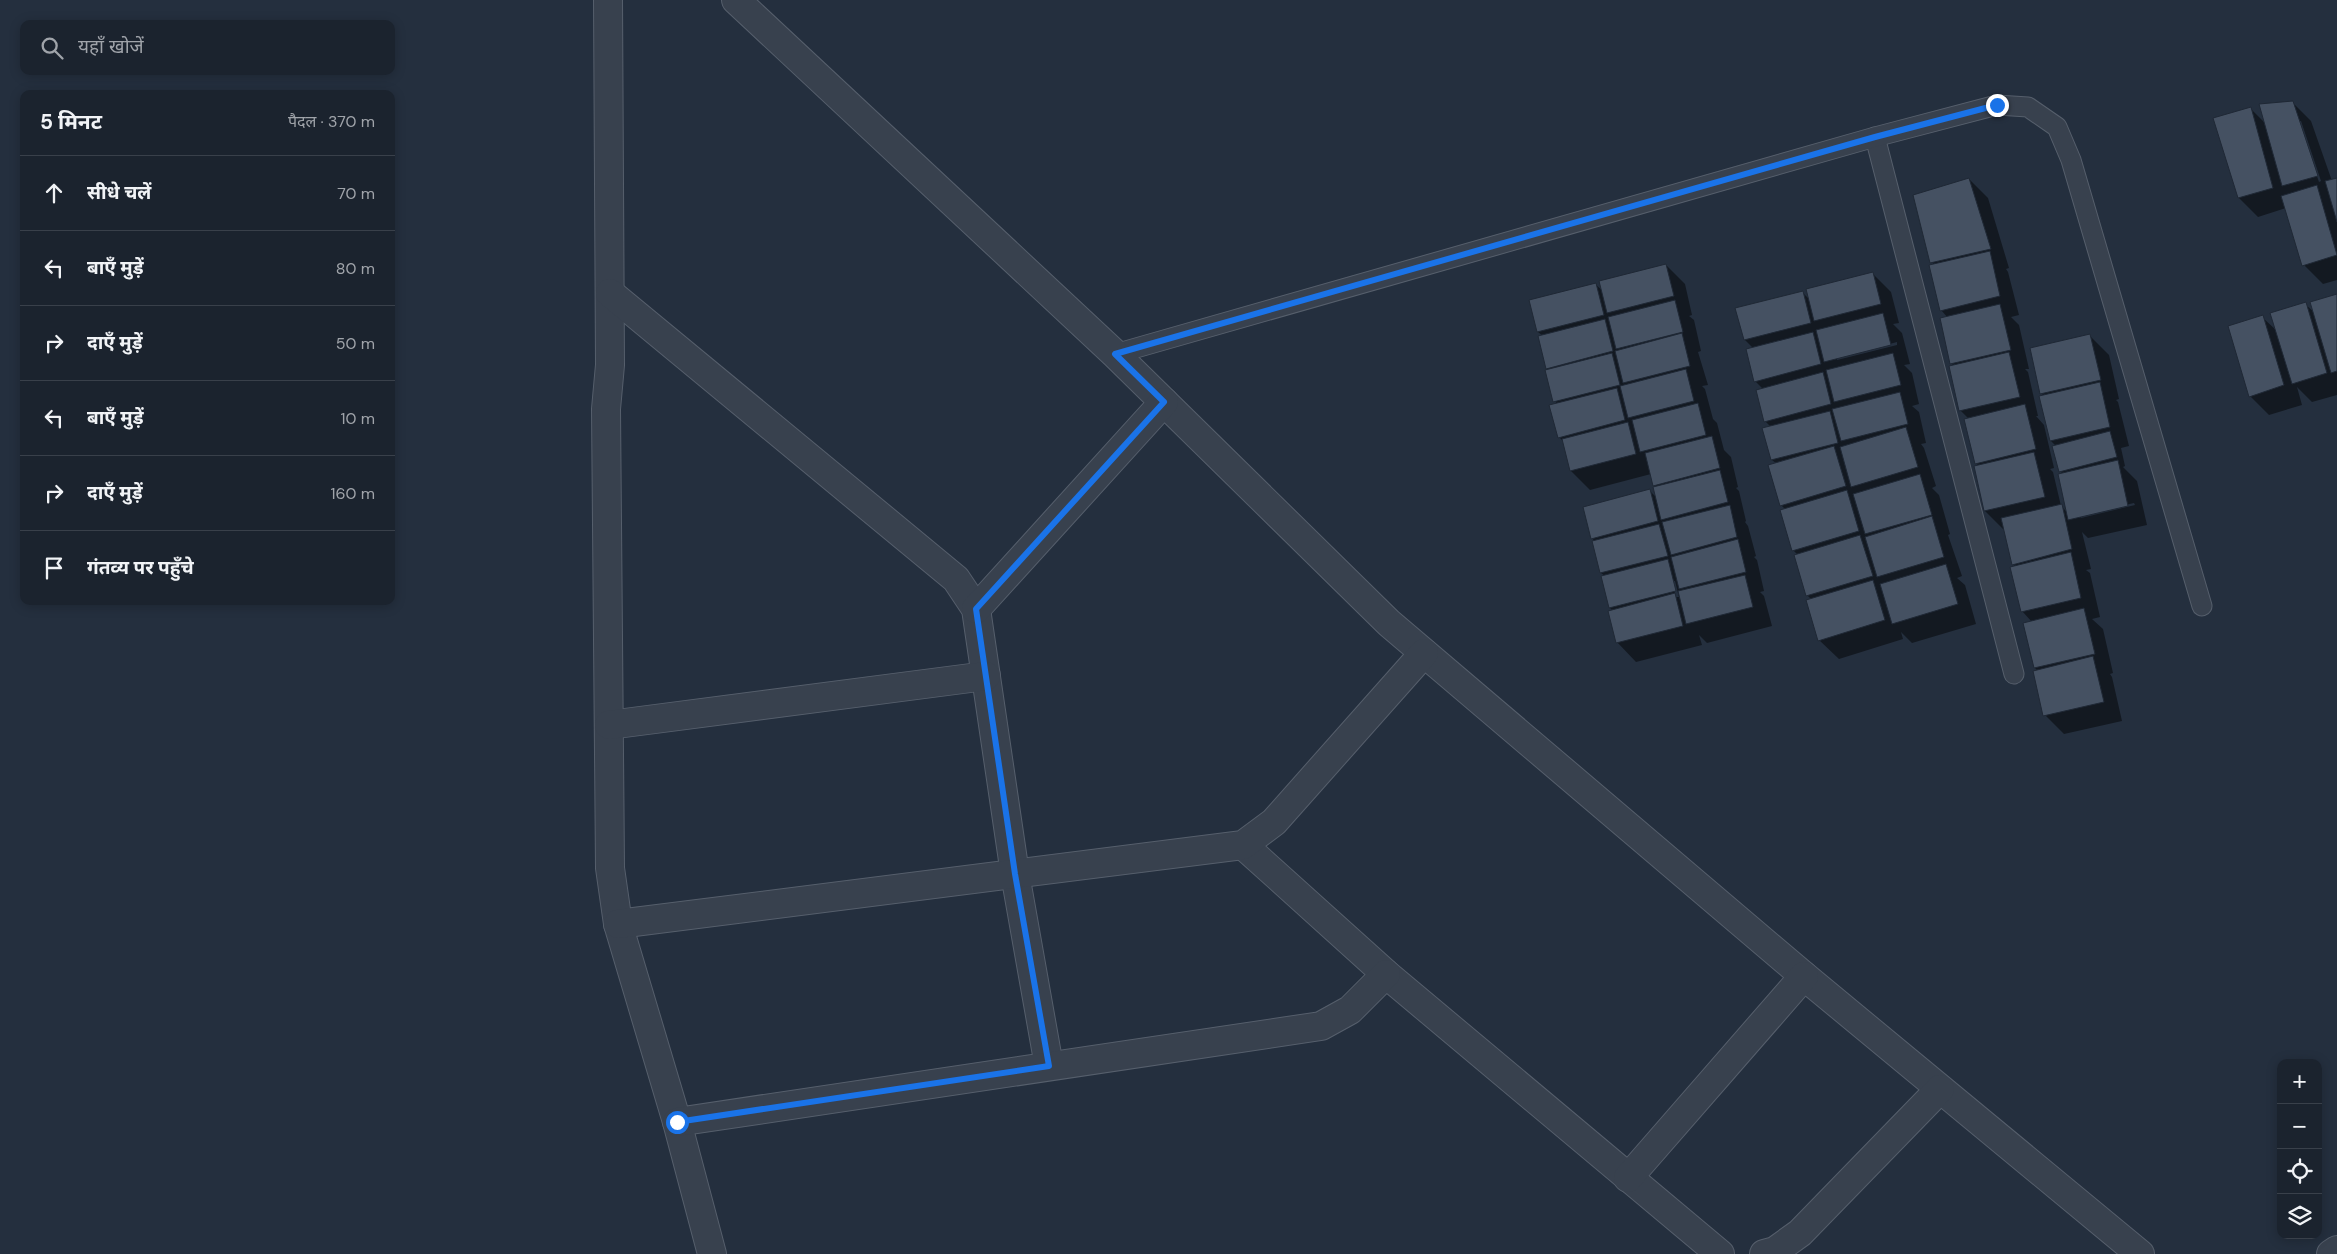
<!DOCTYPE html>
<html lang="hi">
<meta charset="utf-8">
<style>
body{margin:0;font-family:"DM Sans","Noto Sans Devanagari",sans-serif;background:#242b36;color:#f1f3f6}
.controls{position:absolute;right:15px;bottom:15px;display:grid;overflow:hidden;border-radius:10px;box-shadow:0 2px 12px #0003}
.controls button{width:45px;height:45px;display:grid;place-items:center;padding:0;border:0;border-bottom:1px solid #39404a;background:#1b232e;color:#f1f3f6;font:25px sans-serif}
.stop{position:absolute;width:15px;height:15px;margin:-11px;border:4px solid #1a73e8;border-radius:50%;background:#fff}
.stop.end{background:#1a73e8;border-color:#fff;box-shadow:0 1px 5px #0008}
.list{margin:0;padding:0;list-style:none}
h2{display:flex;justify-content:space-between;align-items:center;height:65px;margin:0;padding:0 20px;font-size:21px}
h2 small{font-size:16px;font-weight:400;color:#a0a4aa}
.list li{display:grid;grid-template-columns:32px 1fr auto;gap:15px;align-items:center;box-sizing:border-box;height:75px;padding:0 20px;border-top:1px solid #39404a}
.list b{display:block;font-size:19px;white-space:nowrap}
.list em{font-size:16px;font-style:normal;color:#a0a4aa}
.icon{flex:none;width:28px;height:28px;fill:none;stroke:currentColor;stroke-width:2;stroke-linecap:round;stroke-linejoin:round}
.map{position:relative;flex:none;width:2337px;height:1254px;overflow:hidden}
.search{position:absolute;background:#1b232e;box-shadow:0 2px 12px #0003;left:20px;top:20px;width:375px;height:55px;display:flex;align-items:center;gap:12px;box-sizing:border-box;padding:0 18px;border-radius:10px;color:#a0a4aa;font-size:19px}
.panel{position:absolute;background:#1b232e;box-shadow:0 2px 12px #0003;left:20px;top:90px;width:375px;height:515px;border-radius:10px}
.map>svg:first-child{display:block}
.shadow{fill:#0007;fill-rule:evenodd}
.building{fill:#455162;stroke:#1f2835}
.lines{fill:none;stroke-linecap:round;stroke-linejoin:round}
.lane-casing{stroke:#565f6c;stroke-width:21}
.street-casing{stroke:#565f6c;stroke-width:30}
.lane{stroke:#38414e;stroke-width:19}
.street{stroke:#38414e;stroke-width:28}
.route{stroke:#1a73e8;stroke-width:6}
</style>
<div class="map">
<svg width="2337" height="1254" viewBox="0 0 2337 1254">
<rect width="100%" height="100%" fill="#242f3e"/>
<!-- shadow -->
<g class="shadow">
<path d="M2292,102L2311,121L2332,181L2337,179V280L2323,284L2304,265L2286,208L2258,217L2239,198L2251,109L2266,124ZM2298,121H2301L2321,181L2319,182Z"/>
<path d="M1969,179L1988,198L2009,268L2006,269L2008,272L2019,315L2011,317L2019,325L2029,369H2025L2028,372L2038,416H2036L2044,425L2054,468L2050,469L2053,472L2061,506L2067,512L2063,474L2060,471L2056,446L2051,441L2044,396L2041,393L2090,336L2109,355L2119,399L2116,400L2118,402L2129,446L2121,448L2125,466L2123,467L2137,481L2147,525L2088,538L2082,532L2091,569L2086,570L2090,573L2100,617L2092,619L2103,629L2113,673L2110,674L2112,677L2122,721L2064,734L2045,715L2038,671L2035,668L2025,623L2032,622L2022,611L2015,567L2013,564L2004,530L1985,511L1975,467L1979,466L1976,463L1969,419L1960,410L1954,366L1951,363L1948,318L1941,310L1934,265L1932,262ZM2134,503L2135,505L2081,518V515Z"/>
<path d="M1666,265L1685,284L1692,315L1689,316L1694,320L1701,351L1698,352L1708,385L1702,386L1705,389L1713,419L1717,423L1724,450L1731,457L1738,487L1736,488L1739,491L1746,521L1745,522L1748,526L1756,556L1754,557L1757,560L1764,591L1760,592L1764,596L1772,626L1707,643L1699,635L1702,645L1636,662L1617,642L1613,611L1610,608L1605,576L1601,573L1594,542H1595L1592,538L1650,491L1657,498V488L1651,474L1590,490L1571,471L1564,442L1559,437L1557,404L1555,401L1550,370L1547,368L1543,336L1538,332L1595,284L1603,291ZM1672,581H1675L1679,597H1676Z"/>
<path d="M1872,273L1891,292L1899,323L1893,324L1902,333L1910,364L1904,365L1912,373L1919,404L1912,406L1919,412L1926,443L1921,444L1924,448L1936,486L1932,488L1939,495L1950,534L1948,535L1962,576L1957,578L1965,585L1976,624L1912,643L1901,632L1903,639L1839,659L1819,640L1812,600L1807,595L1798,555L1793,550L1786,510L1781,505L1777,464L1772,460L1764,429L1771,427L1765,421L1763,389L1755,381L1753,348L1745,340L1737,309L1802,292L1810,300ZM1897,342V345L1837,360V358Z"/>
<polygon points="2337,296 2337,395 2312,402 2297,387 2302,405 2269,415 2250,396 2262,317 2277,331 2305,304 2315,313"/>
</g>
<!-- building -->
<g class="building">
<polygon points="2293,101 2318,176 2282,186 2259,104"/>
<polygon points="2251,107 2273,188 2238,198 2213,118"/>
<polygon points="1969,178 1991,249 1930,263 1913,195"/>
<polygon points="2337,178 2337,222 2325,181"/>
<polygon points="2317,185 2337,255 2302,266 2281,196"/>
<polygon points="1990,251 2000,296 1940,311 1929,265"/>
<polygon points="1666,264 1674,296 1607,313 1599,281"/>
<polygon points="1873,272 1881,304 1814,321 1806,289"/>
<polygon points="1596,283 1604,315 1537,332 1529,300"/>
<polygon points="1803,291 1811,323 1744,340 1735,308"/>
<polygon points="2337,294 2337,371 2331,373 2310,302"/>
<polygon points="1675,300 1683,332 1616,349 1608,317"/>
<polygon points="2306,302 2327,373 2292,384 2270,313"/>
<polygon points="2000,304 2011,350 1950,364 1940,318"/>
<polygon points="1883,313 1891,345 1824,362 1816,330"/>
<polygon points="2263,315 2284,385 2249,397 2228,326"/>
<polygon points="1605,319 1613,351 1546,369 1538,336"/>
<polygon points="1813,332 1821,364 1754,382 1746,349"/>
<polygon points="1682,333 1690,366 1623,383 1615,351"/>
<polygon points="2090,334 2101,380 2040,394 2030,348"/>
<polygon points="2009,352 2020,397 1959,411 1949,366"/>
<polygon points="1612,353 1620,385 1553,402 1545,370"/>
<polygon points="1893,353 1901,385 1834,402 1826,370"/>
<polygon points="1686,369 1694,401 1628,418 1620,386"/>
<polygon points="1823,372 1831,404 1764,422 1756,390"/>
<polygon points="2100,382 2110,427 2050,441 2039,396"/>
<polygon points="1617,388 1625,420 1558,438 1549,405"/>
<polygon points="1900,392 1908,424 1841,441 1832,409"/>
<polygon points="1698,403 1706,435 1640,452 1632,420"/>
<polygon points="2025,404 2036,449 1975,464 1964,419"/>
<polygon points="1830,411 1838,443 1771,460 1762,428"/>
<polygon points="1628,422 1636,454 1570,471 1562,439"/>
<polygon points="1906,427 1918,467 1851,487 1840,447"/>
<polygon points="2110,431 2117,457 2059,472 2052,446"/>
<polygon points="1712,436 1720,468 1653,486 1645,453"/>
<polygon points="1834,446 1846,486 1780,506 1768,465"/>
<polygon points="2034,452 2045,497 1984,511 1974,466"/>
<polygon points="2118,460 2128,506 2068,520 2058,474"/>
<polygon points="1720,470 1728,502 1661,520 1653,487"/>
<polygon points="1920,474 1932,515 1865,534 1853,494"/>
<polygon points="1650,489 1658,521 1591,539 1583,507"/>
<polygon points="1847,490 1859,531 1792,551 1780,510"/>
<polygon points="2062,504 2072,549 2012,565 2001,518"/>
<polygon points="1730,505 1737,537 1671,555 1662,522"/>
<polygon points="1932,516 1944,557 1877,577 1865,537"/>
<polygon points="1659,524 1668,556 1600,573 1592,541"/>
<polygon points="1860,535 1873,576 1806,596 1794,555"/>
<polygon points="1738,539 1746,572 1679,589 1671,557"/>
<polygon points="2071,552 2081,598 2021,612 2010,567"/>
<polygon points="1668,559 1676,591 1609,608 1601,576"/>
<polygon points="1946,564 1958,604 1892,624 1880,584"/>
<polygon points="1745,575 1753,607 1686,624 1678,591"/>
<polygon points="1873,580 1885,620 1818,641 1806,600"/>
<polygon points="1675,593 1683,626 1616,643 1608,611"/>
<polygon points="2084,608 2095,654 2034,668 2023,623"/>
<polygon points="2093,656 2104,702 2043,716 2033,671"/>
</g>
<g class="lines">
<defs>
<g id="lane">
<polyline points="1875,137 2014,674"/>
<polyline points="1115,354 1875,137 1997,105 2028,107 2057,127 2071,160 2202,606"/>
</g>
<g id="street">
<polyline points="608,0 610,365 606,409 610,868 618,924 677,1122 712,1254"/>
<polyline points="736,0 1115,354 1389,623 1804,976 2140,1254"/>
<polyline points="610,293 956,579 976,609 1015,874 1049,1066"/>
<polyline points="976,609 1164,402"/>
<polyline points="609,725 986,676"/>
<polyline points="1243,845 1386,974 1720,1254"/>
<polyline points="618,924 1243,845 1274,822 1424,653"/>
<polyline points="677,1122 1321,1026 1350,1010 1386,974"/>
<polyline points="1628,1178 1804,976"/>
<polyline points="1764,1254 1775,1251 1800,1233 1940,1089"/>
<polyline points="2331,1254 2337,1250"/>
</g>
</defs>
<!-- lane casing -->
<use href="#lane" class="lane-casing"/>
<!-- street casing -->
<use href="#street" class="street-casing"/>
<!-- lane -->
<use href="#lane" class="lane"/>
<!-- street -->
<use href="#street" class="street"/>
</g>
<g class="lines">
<!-- route -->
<polyline class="route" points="677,1122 1049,1066 1015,874 976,609 1164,402 1115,354 1875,137 1997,105"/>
</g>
</svg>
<div class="controls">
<button>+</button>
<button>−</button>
<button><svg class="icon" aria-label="locate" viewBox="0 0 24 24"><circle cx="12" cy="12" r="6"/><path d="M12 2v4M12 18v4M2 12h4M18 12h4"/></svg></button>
<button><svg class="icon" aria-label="layers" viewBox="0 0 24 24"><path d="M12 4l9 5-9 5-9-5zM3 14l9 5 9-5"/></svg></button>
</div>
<div class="stop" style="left:677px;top:1122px"></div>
<div class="stop end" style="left:1997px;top:105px"></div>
<div class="search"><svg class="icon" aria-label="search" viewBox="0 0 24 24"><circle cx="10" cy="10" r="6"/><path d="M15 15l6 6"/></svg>यहाँ खोजें</div>
<section class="panel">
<h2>5 मिनट<small>पैदल · 370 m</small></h2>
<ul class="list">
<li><svg class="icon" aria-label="ahead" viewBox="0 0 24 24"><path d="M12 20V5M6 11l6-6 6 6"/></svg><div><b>सीधे चलें</b></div><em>70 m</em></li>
<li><svg class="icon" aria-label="left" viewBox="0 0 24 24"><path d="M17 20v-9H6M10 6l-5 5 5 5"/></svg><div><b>बाएँ मुड़ें</b></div><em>80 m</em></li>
<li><svg class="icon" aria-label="right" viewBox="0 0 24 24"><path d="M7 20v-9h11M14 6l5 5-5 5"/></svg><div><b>दाएँ मुड़ें</b></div><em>50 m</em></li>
<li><svg class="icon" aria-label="left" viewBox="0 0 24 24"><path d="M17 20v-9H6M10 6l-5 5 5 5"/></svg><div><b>बाएँ मुड़ें</b></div><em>10 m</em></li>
<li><svg class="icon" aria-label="right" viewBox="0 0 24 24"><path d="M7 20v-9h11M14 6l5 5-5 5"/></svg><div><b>दाएँ मुड़ें</b></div><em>160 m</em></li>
<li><svg class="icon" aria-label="arrive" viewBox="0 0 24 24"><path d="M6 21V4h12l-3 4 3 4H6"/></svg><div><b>गंतव्य पर पहुँचे</b></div></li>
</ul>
</section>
</div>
